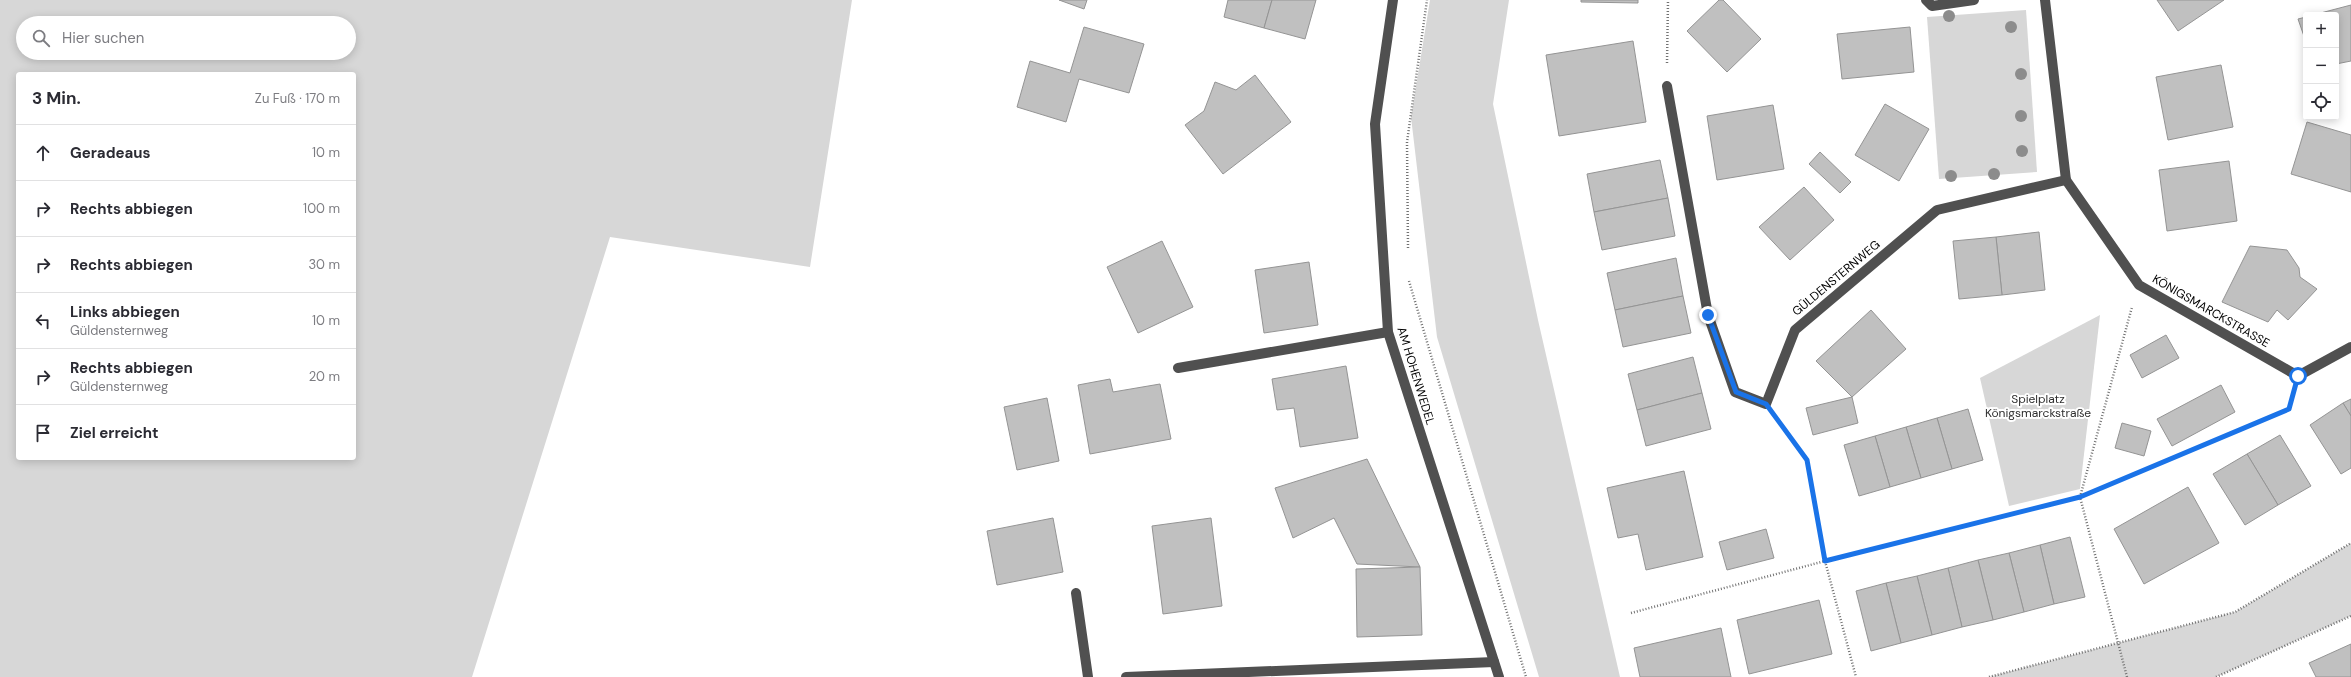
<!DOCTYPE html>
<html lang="de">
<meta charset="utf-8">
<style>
body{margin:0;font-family:"DM Sans",sans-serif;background:#f7f7f7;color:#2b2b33}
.controls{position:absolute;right:12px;top:12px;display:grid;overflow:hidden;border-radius:4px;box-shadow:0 2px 10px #0003}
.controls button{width:36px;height:36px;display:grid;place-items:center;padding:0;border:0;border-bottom:1px solid #e1e1e2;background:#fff;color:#2b2b33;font:20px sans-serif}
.stop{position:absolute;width:12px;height:12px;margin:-9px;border:3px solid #1a73e8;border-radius:50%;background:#fff}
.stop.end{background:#1a73e8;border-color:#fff;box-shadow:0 1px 4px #0008}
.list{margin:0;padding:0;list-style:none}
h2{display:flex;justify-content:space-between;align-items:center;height:52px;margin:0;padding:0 16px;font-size:17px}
h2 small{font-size:13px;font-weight:400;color:#7c7c81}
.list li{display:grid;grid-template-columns:26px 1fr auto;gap:12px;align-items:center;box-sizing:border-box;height:56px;padding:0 16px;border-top:1px solid #e1e1e2}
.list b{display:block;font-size:15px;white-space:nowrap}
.list p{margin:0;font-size:13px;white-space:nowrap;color:#7c7c81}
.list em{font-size:13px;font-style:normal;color:#7c7c81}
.icon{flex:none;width:22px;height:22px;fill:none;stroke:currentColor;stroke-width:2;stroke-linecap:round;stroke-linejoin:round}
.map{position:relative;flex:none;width:2351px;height:677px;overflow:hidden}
.search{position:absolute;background:#fff;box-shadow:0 2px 10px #0003;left:16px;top:16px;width:340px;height:44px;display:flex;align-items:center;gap:10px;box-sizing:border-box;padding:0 14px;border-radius:22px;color:#7c7c81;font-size:15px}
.panel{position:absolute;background:#fff;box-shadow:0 2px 10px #0003;left:16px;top:72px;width:340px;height:388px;border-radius:4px}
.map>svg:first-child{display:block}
.green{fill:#d7d7d7;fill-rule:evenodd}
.building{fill:#c0c0c0;stroke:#949494}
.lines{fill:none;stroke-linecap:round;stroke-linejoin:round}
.path{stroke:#727272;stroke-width:2.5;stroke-dasharray:1 2;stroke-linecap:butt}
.minor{stroke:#505050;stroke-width:10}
.tree{fill:#8c8c8c}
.route{stroke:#1a73e8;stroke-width:5}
.labels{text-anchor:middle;stroke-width:4;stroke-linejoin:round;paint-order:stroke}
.street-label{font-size:12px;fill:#000;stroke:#fff}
.park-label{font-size:12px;fill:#2e2e2e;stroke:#fff}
</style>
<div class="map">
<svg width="2351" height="677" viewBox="0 0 2351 677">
<rect width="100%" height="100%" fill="#fff"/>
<!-- green -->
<g class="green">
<path d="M0,0H852L810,267L610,237L472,677H0ZM23,23H349V53H23ZM18,74H354V458H18Z"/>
<polygon points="1430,0 1509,0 1493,104 1538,320 1620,677 1539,677 1437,337 1411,117"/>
<polygon points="2026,10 2037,172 1939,179 1927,17"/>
<polygon points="2100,315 2080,489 2009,506 1980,378"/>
<polygon points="2351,543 2351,616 2216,677 1989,677 2235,612"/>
</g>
<!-- building -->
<g class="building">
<polygon points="1059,0 1087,0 1084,9"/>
<polygon points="1228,0 1272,0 1264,28 1224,17"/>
<polygon points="1272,0 1316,0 1305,39 1264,28"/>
<polygon points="1581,0 1638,0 1638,3 1581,2"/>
<polygon points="1719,0 1723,0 1761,39 1727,72 1687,31"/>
<polygon points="2157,0 2224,0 2178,31"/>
<polygon points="2351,5 2351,61 2336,64 2336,15 2313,15"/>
<polygon points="2306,17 2306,42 2298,19"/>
<polygon points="1084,27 1144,44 1129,93 1079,79 1066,122 1017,107 1030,61 1070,73"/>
<polygon points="1910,27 1914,72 1842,79 1837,34"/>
<polygon points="1633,41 1646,122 1559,136 1546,55"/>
<polygon points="2221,65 2233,127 2168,140 2156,77"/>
<polygon points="1255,75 1291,122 1223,174 1185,125 1204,111 1215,82 1236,90"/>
<polygon points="1885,104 1929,129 1899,181 1855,155"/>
<polygon points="1773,105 1784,169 1717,180 1707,116"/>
<polygon points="2307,122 2351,135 2351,192 2291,174"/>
<polygon points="1820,152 1851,182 1840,193 1809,164"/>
<polygon points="1660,160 1668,198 1594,212 1587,174"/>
<polygon points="2229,161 2237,221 2167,231 2159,170"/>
<polygon points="1804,187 1834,220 1790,260 1759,227"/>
<polygon points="1668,198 1675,236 1602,250 1594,212"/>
<polygon points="2039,232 2045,290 2002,295 1996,237"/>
<polygon points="1996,237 2002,295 1959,299 1953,241"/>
<polygon points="1162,241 1193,307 1138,333 1107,267"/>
<polygon points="2250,246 2287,250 2299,268 2300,277 2317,289 2288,320 2277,310 2268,322 2222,302"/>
<polygon points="1676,258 1683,296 1615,310 1607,273"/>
<polygon points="1309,262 1318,325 1264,333 1255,270"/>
<polygon points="1683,296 1691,333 1623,347 1615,310"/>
<polygon points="1871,310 1906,349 1852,397 1816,361"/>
<polygon points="2166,335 2179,358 2142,378 2130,355"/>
<polygon points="1693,357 1702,393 1637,410 1628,374"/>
<polygon points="1346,366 1358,438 1300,447 1294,408 1277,410 1272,379"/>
<polygon points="1110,379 1113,392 1160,384 1171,439 1090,454 1078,385"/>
<polygon points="2221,385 2235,412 2172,446 2157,419"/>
<polygon points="1702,393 1711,429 1646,446 1637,410"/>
<polygon points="1852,397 1858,423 1813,435 1806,408"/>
<polygon points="1047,398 1059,461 1017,470 1004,407"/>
<polygon points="2351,399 2351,416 2343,403"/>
<polygon points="2343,403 2351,416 2351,468 2341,474 2310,425"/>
<polygon points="1968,409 1983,460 1952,469 1937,418"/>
<polygon points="1937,418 1952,469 1921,478 1906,427"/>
<polygon points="2122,423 2151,431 2144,456 2115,448"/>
<polygon points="1906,427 1921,478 1890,487 1875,436"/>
<polygon points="2280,435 2311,486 2278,505 2247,454"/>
<polygon points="1875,436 1890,487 1859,496 1844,445"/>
<polygon points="2247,454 2278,505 2245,525 2213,474"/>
<polygon points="1367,459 1401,529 1420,567 1357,564 1334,518 1293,538 1275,488"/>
<polygon points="1684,471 1703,557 1646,570 1638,534 1618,538 1607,488"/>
<polygon points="2188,487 2219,543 2144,584 2114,529"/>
<polygon points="1053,518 1063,572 997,585 987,531"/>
<polygon points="1211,518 1222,606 1163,614 1152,526"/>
<polygon points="1766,529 1774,558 1727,570 1719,542"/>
<polygon points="2070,537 2085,597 2054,604 2040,545"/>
<polygon points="2040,545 2054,604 2024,612 2009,553"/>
<polygon points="2009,553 2024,612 1993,620 1978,560"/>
<polygon points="1978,560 1993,620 1962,627 1948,568"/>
<polygon points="1420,567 1422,635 1357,637 1356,569"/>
<polygon points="1948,568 1962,627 1932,635 1917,576"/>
<polygon points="1917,576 1932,635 1901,643 1886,583"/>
<polygon points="1886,583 1901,643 1871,651 1856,591"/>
<polygon points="1819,600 1832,654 1749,674 1737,620"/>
<polygon points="1721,628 1731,677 1640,677 1634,648"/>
<polygon points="2351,644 2351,677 2316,677 2309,663"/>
</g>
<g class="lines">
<!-- path -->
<g class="path">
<polyline points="1667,63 1668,0"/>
<polyline points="1408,248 1407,142 1427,0"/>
<polyline points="1409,281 1526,677"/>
<polyline points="1779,422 1807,460 1825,561 1856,677"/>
<polyline points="1631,613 1825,561 2080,497 2289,409 2292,398"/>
<polyline points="1989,677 2235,612 2351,543"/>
<polyline points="2127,677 2080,497 2132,307"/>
<polyline points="2216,677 2351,616"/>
</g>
<!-- minor -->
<g class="minor">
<polyline points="1393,0 1375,124 1388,332 1499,677"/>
<polyline points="1926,0 1932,6 1974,0"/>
<polyline points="2045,0 2066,180 2139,285 2298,376 2351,347"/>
<polyline points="1667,86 1708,315 1735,392 1766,404 1795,330 1937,210 2066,180"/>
<polyline points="1178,368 1388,332"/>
<polyline points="1076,593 1088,677"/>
<polyline points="1126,677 1494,662"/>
</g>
</g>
<!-- trees -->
<g class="tree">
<circle cx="1949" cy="16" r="6"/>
<circle cx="2011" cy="27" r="6"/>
<circle cx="2021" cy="74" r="6"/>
<circle cx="2021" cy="116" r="6"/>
<circle cx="2022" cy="151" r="6"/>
<circle cx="1994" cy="174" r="6"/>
<circle cx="1951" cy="176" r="6"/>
</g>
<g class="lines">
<!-- route -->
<polyline class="route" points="1708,315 1736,392 1766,404 1807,460 1825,561 2080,497 2289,409 2298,376"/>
</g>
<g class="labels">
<!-- street labels -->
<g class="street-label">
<text transform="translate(1836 278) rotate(-40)" y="4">GÜLDENSTERNWEG</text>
<text transform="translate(2211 311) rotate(30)" y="4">KÖNIGSMARCKSTRASSE</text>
<text transform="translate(1416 376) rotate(73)" y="4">AM HOHENWEDEL</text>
</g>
<!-- park labels -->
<g class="park-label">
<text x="2038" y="403">Spielplatz<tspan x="2038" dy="14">Königsmarckstraße</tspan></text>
</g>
</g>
</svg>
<div class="controls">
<button>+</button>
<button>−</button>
<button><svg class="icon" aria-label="locate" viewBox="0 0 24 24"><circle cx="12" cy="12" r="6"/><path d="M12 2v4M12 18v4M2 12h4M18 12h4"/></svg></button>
</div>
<div class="stop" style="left:2298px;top:376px"></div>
<div class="stop end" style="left:1708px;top:315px"></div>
<div class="search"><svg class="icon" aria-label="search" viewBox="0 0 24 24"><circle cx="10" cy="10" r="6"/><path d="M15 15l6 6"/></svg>Hier suchen</div>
<section class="panel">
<h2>3 Min.<small>Zu Fuß · 170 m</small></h2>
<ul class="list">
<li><svg class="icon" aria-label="ahead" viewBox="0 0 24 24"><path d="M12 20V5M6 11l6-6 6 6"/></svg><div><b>Geradeaus</b></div><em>10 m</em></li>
<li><svg class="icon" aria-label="right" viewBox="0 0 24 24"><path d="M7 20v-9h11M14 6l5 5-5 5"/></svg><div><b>Rechts abbiegen</b></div><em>100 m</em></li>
<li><svg class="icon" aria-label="right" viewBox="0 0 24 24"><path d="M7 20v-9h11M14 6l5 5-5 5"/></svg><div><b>Rechts abbiegen</b></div><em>30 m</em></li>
<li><svg class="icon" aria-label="left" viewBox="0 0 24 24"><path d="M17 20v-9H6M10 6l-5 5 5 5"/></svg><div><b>Links abbiegen</b><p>Güldensternweg</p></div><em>10 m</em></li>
<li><svg class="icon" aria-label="right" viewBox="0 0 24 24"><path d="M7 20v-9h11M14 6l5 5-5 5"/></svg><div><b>Rechts abbiegen</b><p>Güldensternweg</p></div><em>20 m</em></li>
<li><svg class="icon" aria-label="arrive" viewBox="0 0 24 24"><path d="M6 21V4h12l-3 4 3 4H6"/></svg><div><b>Ziel erreicht</b></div></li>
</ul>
</section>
</div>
